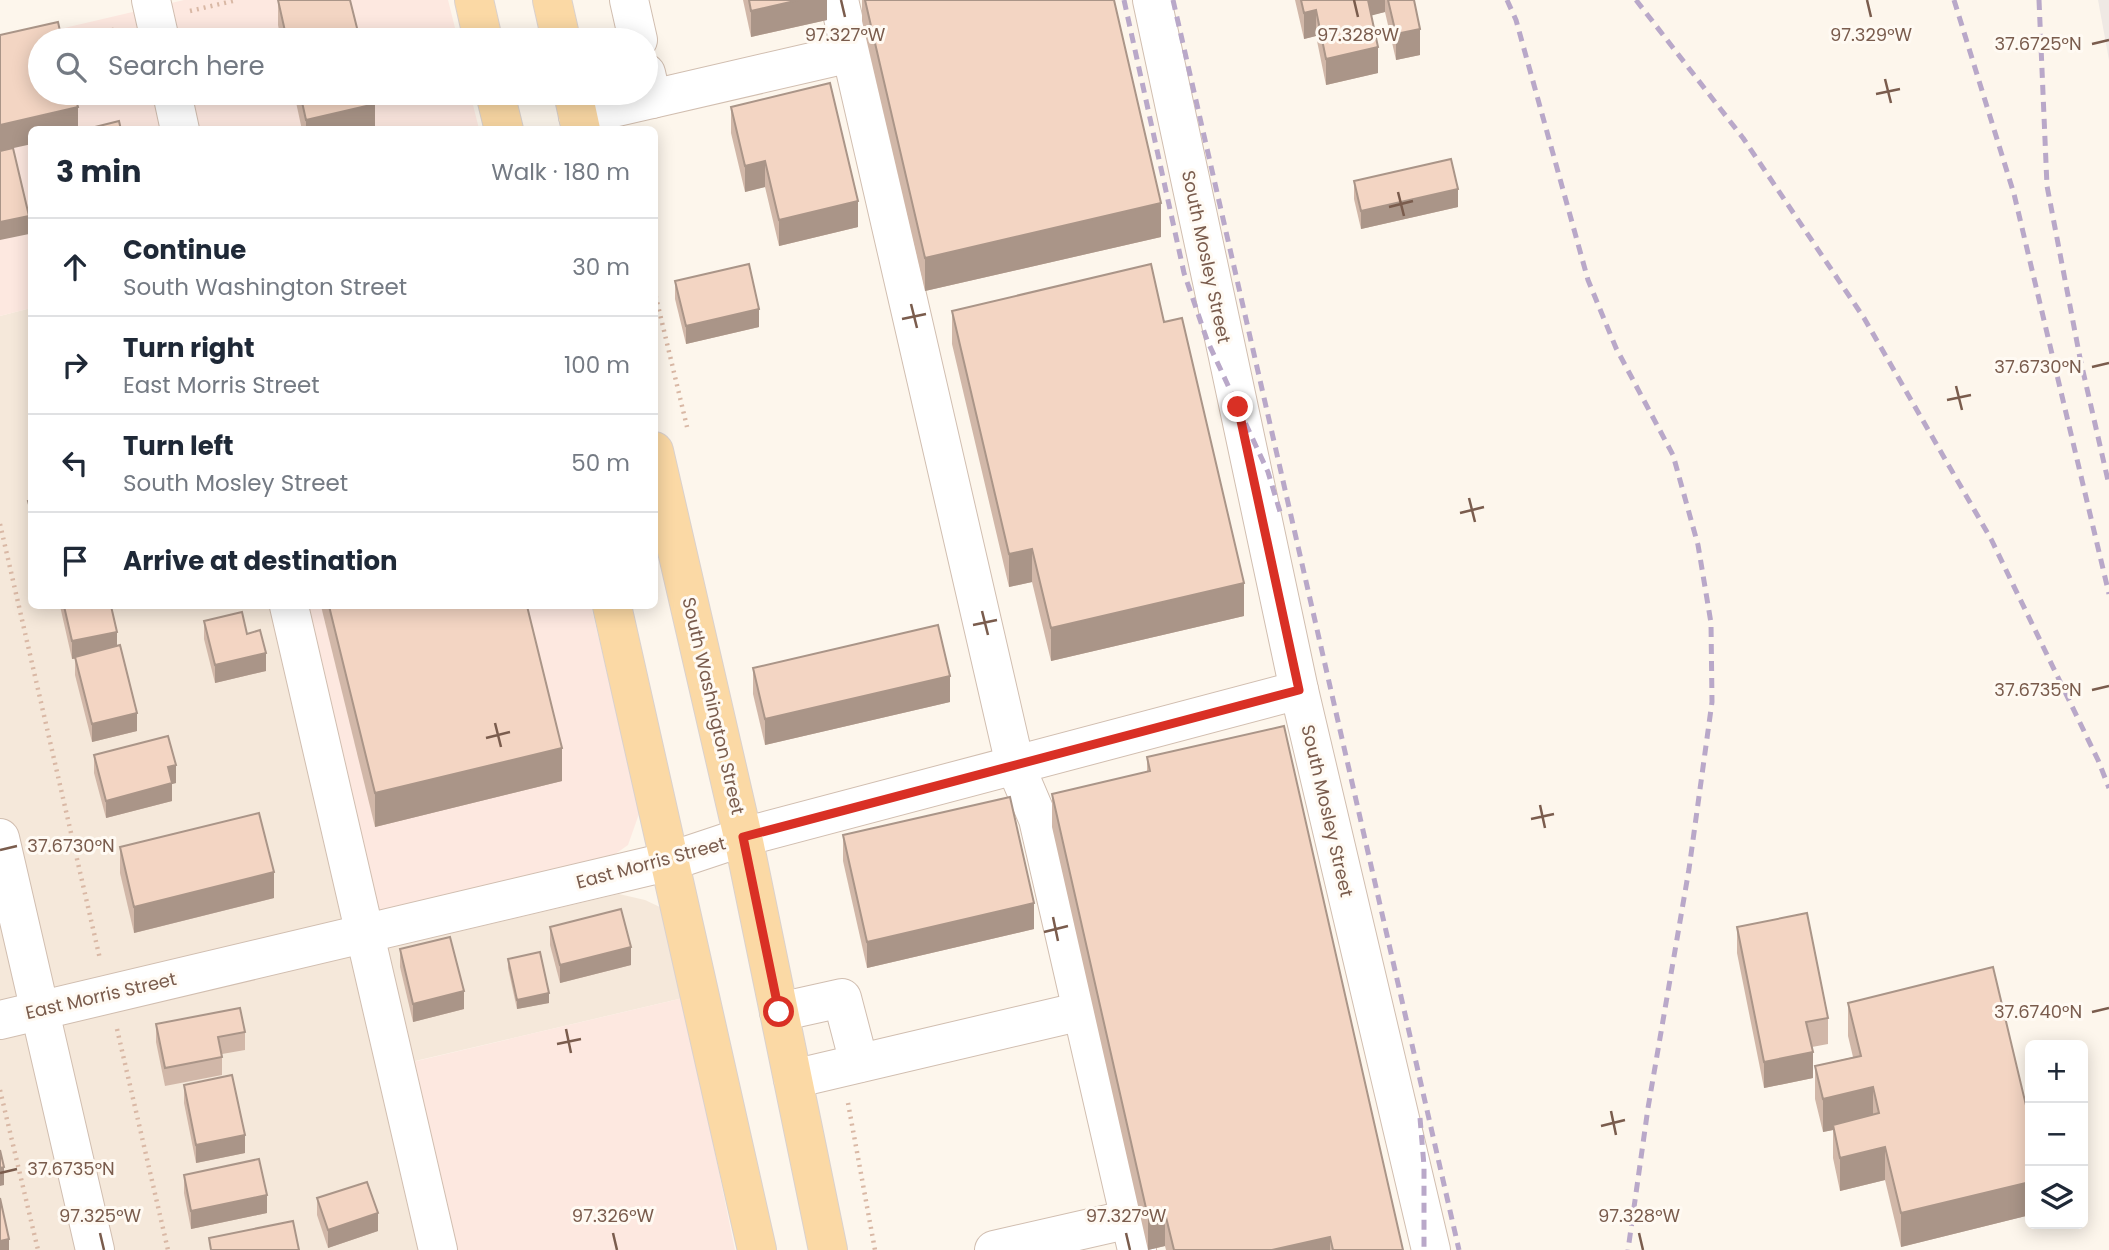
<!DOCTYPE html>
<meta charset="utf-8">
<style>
body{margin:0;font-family:Poppins,sans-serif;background:#f2f2f3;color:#1f2937}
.controls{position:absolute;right:21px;bottom:21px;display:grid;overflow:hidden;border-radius:10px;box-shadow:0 4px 18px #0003}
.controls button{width:63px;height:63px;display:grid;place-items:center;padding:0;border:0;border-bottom:2px solid #e0e1e3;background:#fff;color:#1f2937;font:35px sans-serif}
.stop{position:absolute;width:21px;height:21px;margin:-16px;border:5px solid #d93025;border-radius:50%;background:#fff}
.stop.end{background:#d93025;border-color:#fff;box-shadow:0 2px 7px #0008}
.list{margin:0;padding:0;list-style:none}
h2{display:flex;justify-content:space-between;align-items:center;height:91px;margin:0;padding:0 28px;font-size:30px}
h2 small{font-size:23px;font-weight:400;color:#747a83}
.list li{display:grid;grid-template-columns:46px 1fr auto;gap:21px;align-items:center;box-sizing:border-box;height:98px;padding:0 28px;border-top:2px solid #e0e1e3}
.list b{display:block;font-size:26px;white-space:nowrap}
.list p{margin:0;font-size:23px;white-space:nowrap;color:#747a83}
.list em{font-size:23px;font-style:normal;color:#747a83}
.icon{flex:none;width:38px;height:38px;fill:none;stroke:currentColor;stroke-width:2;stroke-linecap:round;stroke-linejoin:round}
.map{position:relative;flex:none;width:2109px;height:1250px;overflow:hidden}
.search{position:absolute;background:#fff;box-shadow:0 4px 18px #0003;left:28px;top:28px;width:630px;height:77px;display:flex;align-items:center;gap:18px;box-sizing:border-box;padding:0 24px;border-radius:38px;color:#747a83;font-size:26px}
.panel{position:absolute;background:#fff;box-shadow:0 4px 18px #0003;left:28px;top:126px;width:630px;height:483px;border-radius:10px}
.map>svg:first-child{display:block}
.residential{fill:#f5e8da}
.commercial{fill:#fde8e0}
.industrial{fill:#efe9e4}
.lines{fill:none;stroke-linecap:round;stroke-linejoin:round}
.minor-casing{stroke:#d1beb0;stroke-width:40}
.major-casing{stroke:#dad1cd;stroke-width:40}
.path{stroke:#d9b8a5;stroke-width:4.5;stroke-dasharray:2 5;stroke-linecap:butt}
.minor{stroke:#fff;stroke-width:38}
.major{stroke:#fbd9a5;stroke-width:38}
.rail{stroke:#b9a8c9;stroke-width:5;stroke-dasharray:10 7;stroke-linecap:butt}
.wall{fill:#d1b7a8}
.shaded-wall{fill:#aa9588}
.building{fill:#f3d5c3;stroke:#aa9588;stroke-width:2}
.route{stroke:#d93025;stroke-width:9}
.ticks{fill:none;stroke:#7a5c4d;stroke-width:2.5}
.labels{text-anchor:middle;stroke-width:6;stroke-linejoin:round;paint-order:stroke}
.street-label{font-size:18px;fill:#7a5c4d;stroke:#fffaf3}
.ticks-label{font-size:18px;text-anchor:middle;fill:#7a5c4d;stroke:#fffaf3;stroke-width:6;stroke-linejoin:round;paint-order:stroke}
</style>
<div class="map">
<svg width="2109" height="1250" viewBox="0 0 2109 1250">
<rect width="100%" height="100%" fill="#fdf6ec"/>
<!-- residential -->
<polygon class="residential" points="31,308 32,606 275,606 355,956 619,894 645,900 662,908 683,998 381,1069 423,1250 0,1250 0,316"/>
<!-- commercial -->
<g class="commercial">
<polygon points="184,0 448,0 458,40 40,40 40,93 470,93 479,129 32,130 31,308 0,316 0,43"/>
<polygon points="275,606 591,606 640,811 628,845 600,865 347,921"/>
<polygon points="683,998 735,1250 452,1250 408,1063"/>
</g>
<!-- industrial -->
<polygon class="industrial" points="2098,0 2109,0 2109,60"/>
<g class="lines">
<defs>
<g id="minor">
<polyline points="151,0 160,40"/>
<polyline points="629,0 638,40"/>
<polyline points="839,0 1015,765 1038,819 1137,1250"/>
<polyline points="1152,0 1299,690 1431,1250"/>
<polyline points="646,73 652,99 851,53"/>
<polyline points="172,93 180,130"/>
<polyline points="578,116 652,99"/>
<polyline points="289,606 438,1250"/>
<polyline points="0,838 95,1250"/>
<polyline points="779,1012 842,998 859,1063"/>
<polyline points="0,1020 671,861 743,837 1299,690"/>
<polyline points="793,1079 1082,1011"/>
<polyline points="994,1250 1130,1219"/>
</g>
<g id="major">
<polyline points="474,0 483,40"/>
<polyline points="552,0 561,40"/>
<polyline points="495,93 504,130"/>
<polyline points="573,93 581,130"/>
<polyline points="654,451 743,837 828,1250"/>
<polyline points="612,606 757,1250"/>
</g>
</defs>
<!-- minor casing -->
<use href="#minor" class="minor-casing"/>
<!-- major casing -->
<use href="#major" class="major-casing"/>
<!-- path -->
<g class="path">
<polyline points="190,11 237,0"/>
<polyline points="71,40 117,29"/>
<polyline points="654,289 688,431"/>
<polyline points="0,524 100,959"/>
<polyline points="117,1029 168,1250"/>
<polyline points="0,1090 38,1250"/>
<polyline points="848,1103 875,1250"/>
</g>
<!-- minor -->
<use href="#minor" class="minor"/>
<!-- major -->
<use href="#major" class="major"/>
<!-- rail -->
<g class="rail">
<polyline points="1124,0 1184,273 1207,340 1268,472 1281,515"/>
<polyline points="1173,0 1459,1250"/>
<polyline points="1507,0 1516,20 1588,280 1616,348 1673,455 1698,545 1711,623 1712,702 1689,869 1648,1108 1628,1250"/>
<polyline points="1636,0 1743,138 1864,318 1991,539 2098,760 2109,788"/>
<polyline points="1954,0 2014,194 2109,594"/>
<polyline points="2039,0 2047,186 2080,358 2109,485"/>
<polyline points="1420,1118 1424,1166 1424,1250"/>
</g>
</g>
<!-- wall -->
<g class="wall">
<polygon points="278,0 360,40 281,40 278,25"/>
<polygon points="743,0 827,0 827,20 751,37"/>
<polygon points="862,0 1114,0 1161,237 925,291 862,21"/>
<polygon points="1295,0 1414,0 1420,55 1396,60 1385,12 1371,15 1378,73 1326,85 1316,36 1304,39"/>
<polygon points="294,93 372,93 375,130 302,130"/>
<polygon points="731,107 858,227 779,246 765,187 745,192 731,133"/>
<polygon points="1354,181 1458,207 1361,229 1354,199"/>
<polygon points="675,281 759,327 686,344 675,299"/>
<polygon points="952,311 1164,322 1244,616 1051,661 1032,582 1009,587 952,344"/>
<polygon points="32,500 32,542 28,527 28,501"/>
<polygon points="60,606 111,606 117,646 137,731 92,742 75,675 75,659 72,659"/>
<polygon points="321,606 527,606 562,781 375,827"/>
<polygon points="204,621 247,634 266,671 215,683 204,639"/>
<polygon points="753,668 950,702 765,745 753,694"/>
<polygon points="94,755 176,783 172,784 172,801 106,818 94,773"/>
<polygon points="1147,757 1403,1250 1166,1250 1165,1246 1148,1250 1052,827 1052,794 1147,772"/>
<polygon points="843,835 1034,929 867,968 843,861"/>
<polygon points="120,847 274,898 134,933 120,873"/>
<polygon points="550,927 631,965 560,983 550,945"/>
<polygon points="1737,927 1828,1018 1828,1044 1812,1047 1813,1078 1764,1088 1737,953"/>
<polygon points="400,949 464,1009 413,1022 400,967"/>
<polygon points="508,959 549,1003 517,1009 508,968"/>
<polygon points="1848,1003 2030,1122 2030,1215 1901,1247 1885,1180 1840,1191 1833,1158 1833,1130 1823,1132 1815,1099 1815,1066 1853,1057 1848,1036"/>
<polygon points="156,1024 245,1032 245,1050 222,1054 222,1075 165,1086 156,1042"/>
<polygon points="184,1085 245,1153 196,1163 184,1103"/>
<polygon points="184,1175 267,1213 191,1229 184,1193"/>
<polygon points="317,1198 378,1231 328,1248 317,1215"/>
</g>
<!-- shaded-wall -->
<g class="shaded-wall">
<polygon points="799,0 827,0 827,20 751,37 751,11"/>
<polygon points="1366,0 1385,0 1385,12 1366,17"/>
<polygon points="1316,10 1316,36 1304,39 1304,13"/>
<polygon points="1420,29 1420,55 1396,60 1396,34"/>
<polygon points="1378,47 1378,73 1326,85 1326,59"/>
<polygon points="375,104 375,130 306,130 306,120"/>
<polygon points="78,107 78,130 32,130 32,144 0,151 0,125"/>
<polygon points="765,161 765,187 745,192 745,166"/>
<polygon points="1458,189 1458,207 1361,229 1361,211"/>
<polygon points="858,201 858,227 779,246 779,220"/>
<polygon points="1161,203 1161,237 925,291 925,258"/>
<polygon points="29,216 29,234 0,240 0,222"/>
<polygon points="759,309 759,327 686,344 686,326"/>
<polygon points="1032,549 1032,582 1009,587 1009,554"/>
<polygon points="1244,583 1244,616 1051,661 1051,628"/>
<polygon points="117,632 117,649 72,659 72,641"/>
<polygon points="266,653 266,671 215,683 215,665"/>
<polygon points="950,676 950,702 765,745 765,719"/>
<polygon points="137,713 137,731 92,742 92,724"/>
<polygon points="562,748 562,781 375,827 375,793"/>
<polygon points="176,765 176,783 172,784 172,801 106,818 106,801 168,767"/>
<polygon points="274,872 274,898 134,933 134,907"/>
<polygon points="1034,903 1034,929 867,968 867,942"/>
<polygon points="631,947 631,965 560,983 560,965"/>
<polygon points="464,991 464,1009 413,1022 413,1004"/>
<polygon points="549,993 549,1003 517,1009 517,1000"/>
<polygon points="1813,1052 1813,1078 1764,1088 1764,1062"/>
<polygon points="1873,1087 1873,1120 1833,1125 1833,1130 1823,1132 1823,1099"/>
<polygon points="245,1135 245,1153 196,1163 196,1145"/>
<polygon points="1885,1147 1885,1180 1840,1191 1840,1158"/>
<polygon points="4,1167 4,1185 0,1186 0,1168"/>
<polygon points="2030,1182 2030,1215 1901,1247 1901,1213"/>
<polygon points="267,1195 267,1213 191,1229 191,1211"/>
<polygon points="378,1213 378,1231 328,1248 328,1230"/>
<polygon points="1165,1213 1165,1246 1148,1250 1148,1217"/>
<polygon points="1330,1237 1330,1250 1272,1250"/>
<polygon points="9,1239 9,1250 0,1250 0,1241"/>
</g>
<!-- building -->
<g class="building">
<polygon points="278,0 350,0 360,40 287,40"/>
<polygon points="749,0 799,0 751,11"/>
<polygon points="865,0 1114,0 1161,203 925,258"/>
<polygon points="1301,0 1368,0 1378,47 1326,59 1316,10 1304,13"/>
<polygon points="1388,0 1414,0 1420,29 1396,34"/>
<polygon points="58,22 62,40 40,40 40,93 74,93 78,107 0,125 0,35"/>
<polygon points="830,83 858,201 779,220 765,161 745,166 731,107"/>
<polygon points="300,93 372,93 375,104 306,120"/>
<polygon points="119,121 121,130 83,130"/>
<polygon points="13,148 29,216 0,222 0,151"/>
<polygon points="1451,159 1458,189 1361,211 1354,181"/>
<polygon points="749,264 759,309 686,326 675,281"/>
<polygon points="1151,264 1164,322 1182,318 1244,583 1051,628 1032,549 1009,554 952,311"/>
<polygon points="32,500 32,516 28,501"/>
<polygon points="64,606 111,606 117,632 72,641"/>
<polygon points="329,606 527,606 562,748 375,793"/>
<polygon points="242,612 247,634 260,630 266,653 215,665 204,621"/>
<polygon points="938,625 950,676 765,719 753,668"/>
<polygon points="120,645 137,713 92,724 75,657"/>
<polygon points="1284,726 1403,1250 1333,1250 1330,1237 1272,1250 1174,1250 1165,1213 1148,1217 1052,794 1150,771 1147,757"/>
<polygon points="168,736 176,765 168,767 172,783 106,801 94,755"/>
<polygon points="1010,797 1034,903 867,942 843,835"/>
<polygon points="259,813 274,872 134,907 120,847"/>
<polygon points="621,909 631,947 560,965 550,927"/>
<polygon points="1807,913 1828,1018 1806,1022 1813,1052 1764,1062 1737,927"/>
<polygon points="450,937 464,991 413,1004 400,949"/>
<polygon points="540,952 549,993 517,1000 508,959"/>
<polygon points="1993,967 2030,1122 2030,1182 1901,1213 1885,1147 1840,1158 1833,1125 1879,1113 1873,1087 1823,1099 1815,1066 1861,1056 1848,1003"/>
<polygon points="240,1008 245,1032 218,1037 222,1057 165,1068 156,1024"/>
<polygon points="232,1075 245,1135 196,1145 184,1085"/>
<polygon points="0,1150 4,1167 0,1168"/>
<polygon points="259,1159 267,1195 191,1211 184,1175"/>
<polygon points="367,1182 378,1213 328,1230 317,1198"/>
<polygon points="0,1198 9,1239 0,1241"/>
<polygon points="293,1221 299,1250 211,1250 209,1238"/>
</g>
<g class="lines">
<!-- route -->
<polyline class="route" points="779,1012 743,837 1299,690 1238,407"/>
</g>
<!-- ticks -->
<path class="ticks" d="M841,0L845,17M1354,0L1358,17M1867,0L1871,17M2092,44L2109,40M1885,79L1891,103M1876,94L1900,89M1398,192L1404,216M1389,207L1413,201M911,304L917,328M902,319L926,314M2092,367L2109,363M1956,386L1962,410M1947,400L1971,395M1469,498L1475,522M1460,513L1484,507M982,611L988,635M973,625L997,620M2092,690L2109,686M495,723L501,747M486,738L510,732M1540,805L1545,828M1531,819L1554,814M0,850L17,846M1053,917L1058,941M1044,932L1068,926M2092,1012L2109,1008M566,1029L571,1053M557,1044L581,1039M1611,1111L1616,1135M1601,1126L1625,1120M0,1173L17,1169M100,1233L104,1250M613,1233L617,1250M1126,1233L1130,1250M1639,1233L1643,1250"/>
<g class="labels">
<!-- street labels -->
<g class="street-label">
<text transform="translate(1206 257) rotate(78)" y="6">South Mosley Street</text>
<text transform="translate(713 706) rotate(77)" y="6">South Washington Street</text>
<text transform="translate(1327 811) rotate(77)" y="6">South Mosley Street</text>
<text transform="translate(651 863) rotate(-15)" y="6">East Morris Street</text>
<text transform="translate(101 996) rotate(-13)" y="6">East Morris Street</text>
</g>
</g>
<g class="ticks-label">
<text x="845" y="41">97.327°W</text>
<text x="1358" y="41">97.328°W</text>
<text x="1871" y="41">97.329°W</text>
<text x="2038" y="50">37.6725°N</text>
<text x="2038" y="373">37.6730°N</text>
<text x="2038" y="696">37.6735°N</text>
<text x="71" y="852">37.6730°N</text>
<text x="2038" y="1018">37.6740°N</text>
<text x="71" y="1175">37.6735°N</text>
<text x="100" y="1222">97.325°W</text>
<text x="613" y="1222">97.326°W</text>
<text x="1126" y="1222">97.327°W</text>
<text x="1639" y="1222">97.328°W</text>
</g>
</svg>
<div class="controls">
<button>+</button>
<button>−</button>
<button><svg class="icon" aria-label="layers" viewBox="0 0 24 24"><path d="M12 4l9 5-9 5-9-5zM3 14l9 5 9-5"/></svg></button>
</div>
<div class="stop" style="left:779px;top:1012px"></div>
<div class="stop end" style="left:1238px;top:407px"></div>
<div class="search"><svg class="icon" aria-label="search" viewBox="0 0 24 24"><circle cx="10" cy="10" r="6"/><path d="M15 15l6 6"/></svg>Search here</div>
<section class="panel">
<h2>3 min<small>Walk · 180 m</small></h2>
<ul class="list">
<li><svg class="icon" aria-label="ahead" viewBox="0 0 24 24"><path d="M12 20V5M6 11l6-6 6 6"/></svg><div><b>Continue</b><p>South Washington Street</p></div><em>30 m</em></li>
<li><svg class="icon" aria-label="right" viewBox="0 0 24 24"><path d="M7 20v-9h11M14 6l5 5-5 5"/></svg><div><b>Turn right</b><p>East Morris Street</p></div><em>100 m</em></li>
<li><svg class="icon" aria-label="left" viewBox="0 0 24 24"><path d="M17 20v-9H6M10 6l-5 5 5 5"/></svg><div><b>Turn left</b><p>South Mosley Street</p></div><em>50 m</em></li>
<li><svg class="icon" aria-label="arrive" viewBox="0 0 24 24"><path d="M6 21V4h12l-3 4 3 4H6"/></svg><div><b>Arrive at destination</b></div></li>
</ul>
</section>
</div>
